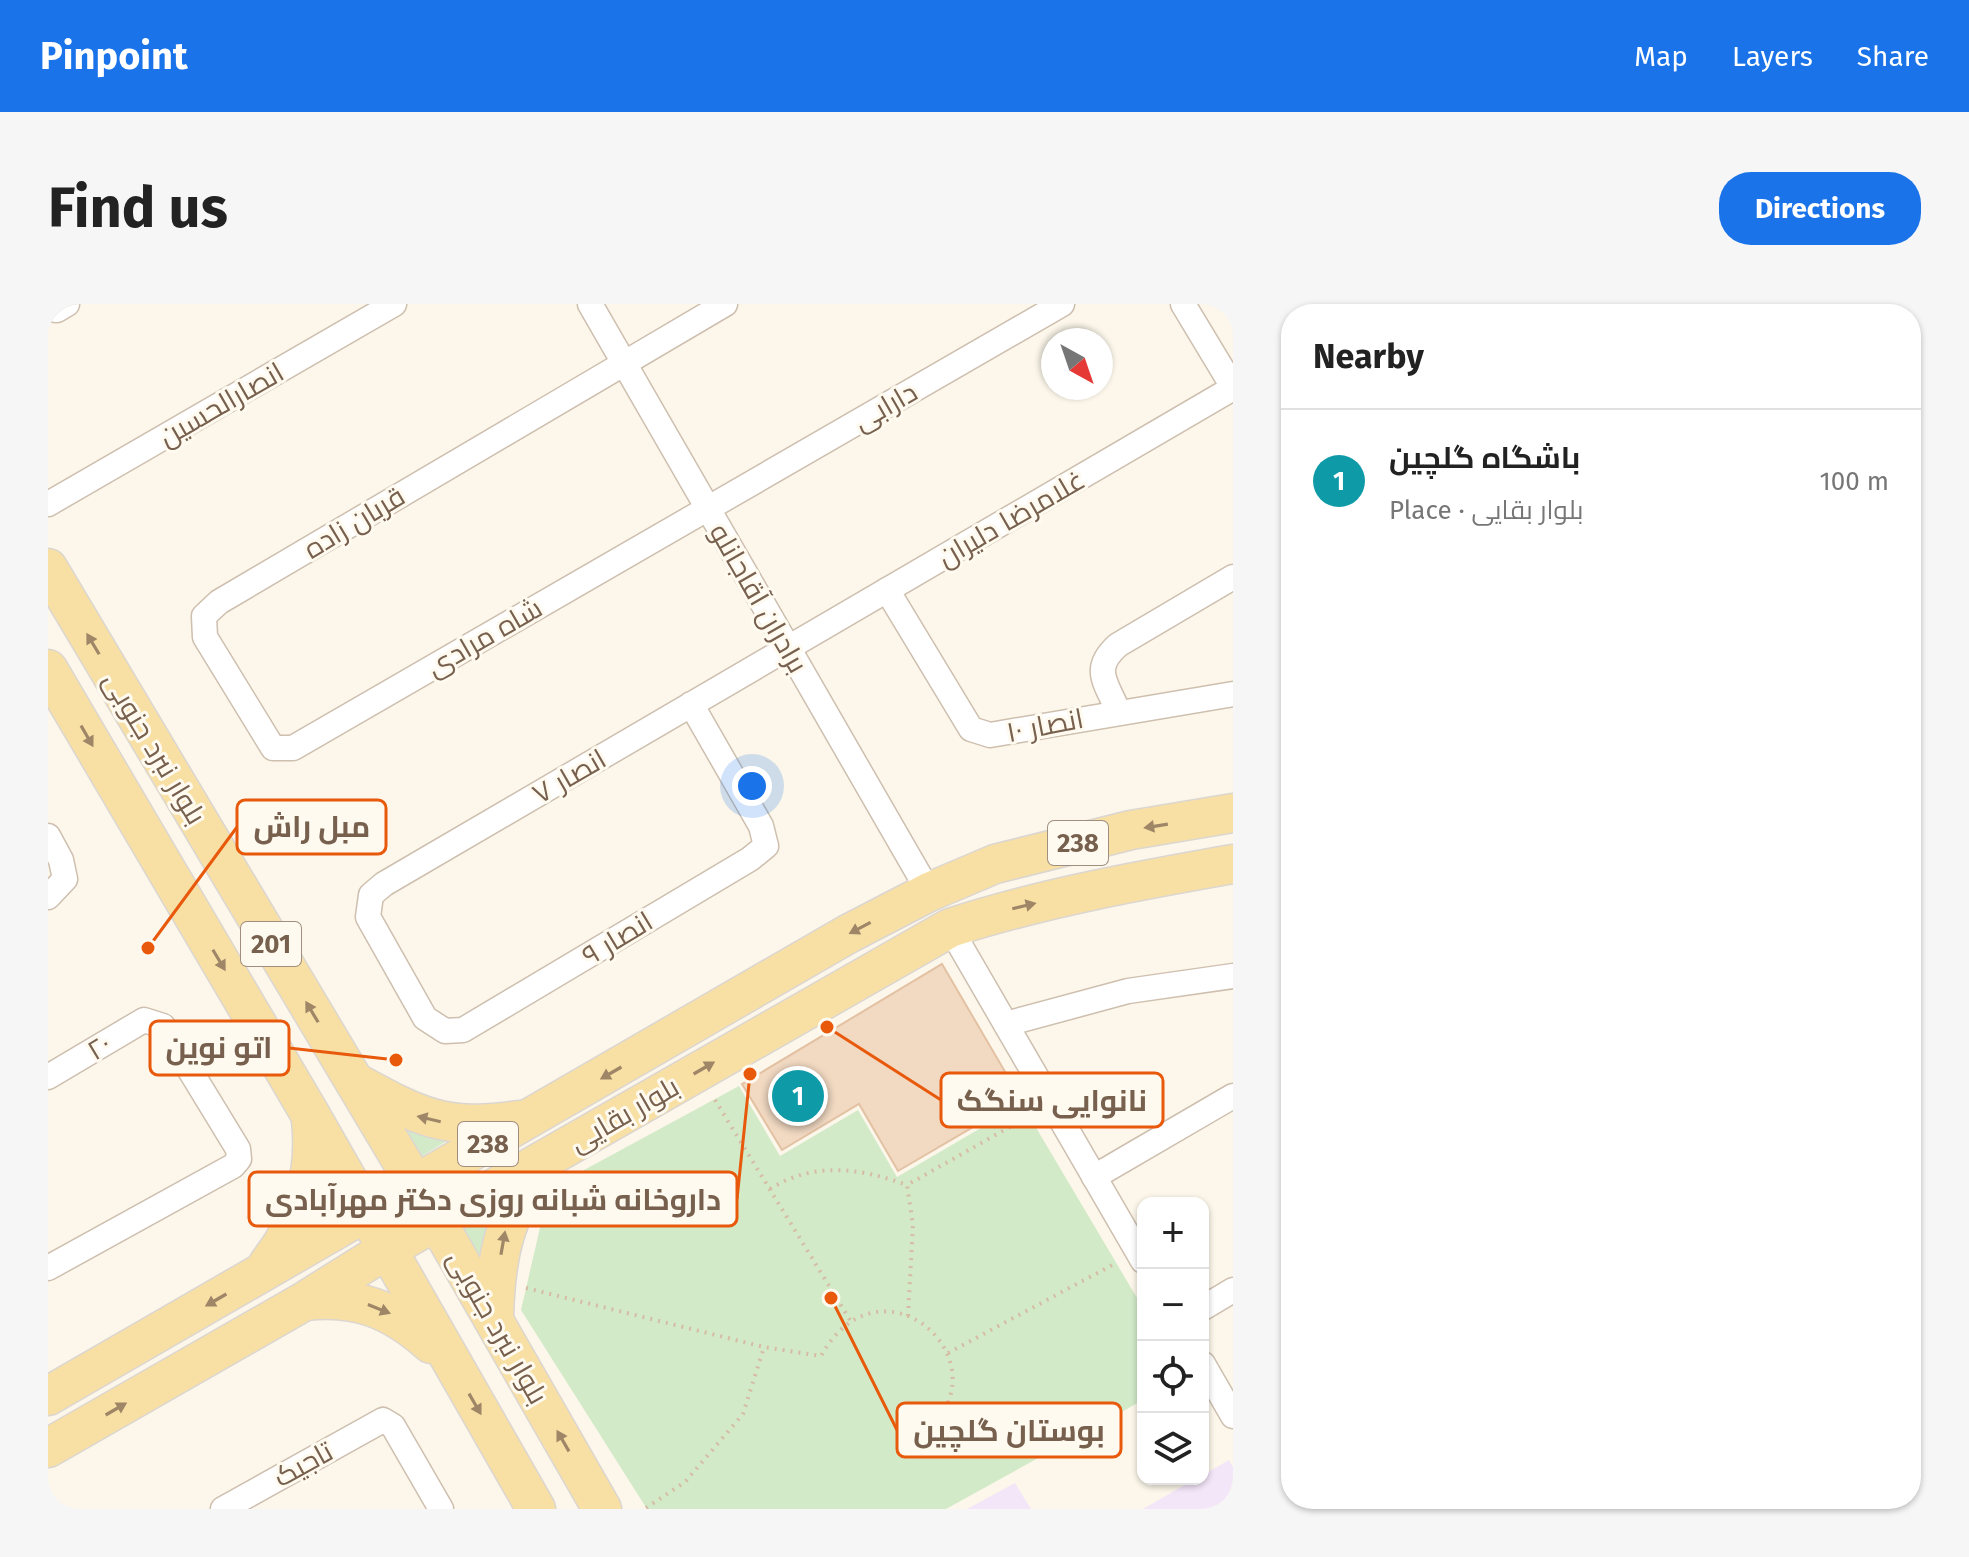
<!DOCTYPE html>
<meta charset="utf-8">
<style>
body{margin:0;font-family:"Fira Sans",Cairo,sans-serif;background:#f6f6f6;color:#222}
.controls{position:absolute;right:24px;bottom:24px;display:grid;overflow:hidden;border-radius:16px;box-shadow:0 2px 6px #0004}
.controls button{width:72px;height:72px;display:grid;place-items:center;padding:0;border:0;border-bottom:2px solid #e0e0e0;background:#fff;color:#222;font:40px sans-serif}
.compass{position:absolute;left:993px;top:24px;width:72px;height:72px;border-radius:50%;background:#fff;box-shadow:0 2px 6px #0004;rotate:140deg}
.you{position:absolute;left:704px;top:482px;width:28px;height:28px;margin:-20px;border:6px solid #fff;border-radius:50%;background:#1a73e8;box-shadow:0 0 0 12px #1a73e833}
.badge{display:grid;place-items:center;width:52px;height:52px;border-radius:50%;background:#1a73e8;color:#fff;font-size:26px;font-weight:700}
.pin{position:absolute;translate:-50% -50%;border:4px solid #fff;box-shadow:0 2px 8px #0006}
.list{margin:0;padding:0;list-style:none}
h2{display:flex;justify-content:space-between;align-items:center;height:104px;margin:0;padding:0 32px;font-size:34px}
h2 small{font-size:26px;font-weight:400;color:#767676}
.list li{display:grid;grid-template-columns:52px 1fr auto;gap:24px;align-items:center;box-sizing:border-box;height:144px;padding:0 32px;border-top:2px solid #e0e0e0}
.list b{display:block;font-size:30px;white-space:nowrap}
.list p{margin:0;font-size:26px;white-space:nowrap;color:#767676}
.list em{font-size:26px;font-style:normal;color:#767676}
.icon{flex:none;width:44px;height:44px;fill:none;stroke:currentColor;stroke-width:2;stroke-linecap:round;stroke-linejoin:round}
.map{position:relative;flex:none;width:1185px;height:1205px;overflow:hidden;border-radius:32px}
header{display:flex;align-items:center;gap:48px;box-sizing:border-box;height:112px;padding:0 40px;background:#1a73e8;color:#fff}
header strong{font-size:38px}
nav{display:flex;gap:44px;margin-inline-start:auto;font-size:28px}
.intro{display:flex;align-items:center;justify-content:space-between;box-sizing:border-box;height:192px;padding:0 48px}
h1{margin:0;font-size:56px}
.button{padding:20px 36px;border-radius:32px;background:#1a73e8;color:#fff;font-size:28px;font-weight:700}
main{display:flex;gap:48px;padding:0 48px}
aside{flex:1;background:#fff;border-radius:32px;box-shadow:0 2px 6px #0004}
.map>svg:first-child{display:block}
.education{fill:#f4e6f9}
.green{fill:#d2eac8}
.building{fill:#f1d9c2;stroke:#e3c1a3;stroke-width:2}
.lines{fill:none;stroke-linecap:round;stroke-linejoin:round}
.minor-casing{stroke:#cebfaf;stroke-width:27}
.primary-casing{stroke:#dcd6d1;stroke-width:41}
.path{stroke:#d6bca4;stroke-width:4;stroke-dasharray:2 6;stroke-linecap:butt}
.minor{stroke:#fff;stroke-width:24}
.primary{stroke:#f8e0a5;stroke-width:38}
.oneway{fill:#9e8667}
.labels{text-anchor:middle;stroke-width:6;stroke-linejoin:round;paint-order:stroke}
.shield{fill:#fffaf0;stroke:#a08e7e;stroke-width:2}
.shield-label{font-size:26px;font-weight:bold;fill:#77604d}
.street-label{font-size:28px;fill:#77604d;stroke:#fffaf0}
.leader{fill:none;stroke:#e8590c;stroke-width:3}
.callout-dot{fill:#e8590c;stroke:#fffaf0;stroke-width:3}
.callout{fill:#fffaf0;stroke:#e8590c;stroke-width:3}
.callout-label{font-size:30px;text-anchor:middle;font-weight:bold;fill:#77604d}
</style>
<header>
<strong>Pinpoint</strong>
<nav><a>Map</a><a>Layers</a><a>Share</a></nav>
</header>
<div class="intro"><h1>Find us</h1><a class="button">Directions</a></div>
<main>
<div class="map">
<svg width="1185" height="1205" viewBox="0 0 1185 1205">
<rect width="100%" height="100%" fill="#fcf7ea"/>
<!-- education -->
<g class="education">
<polygon points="1181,1156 1185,1163 1185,1205 1095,1205 1147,1175 1155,1175 1155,1171"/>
<polygon points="967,1179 983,1205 919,1205"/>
</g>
<!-- green -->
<g class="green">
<polygon points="691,782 732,852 810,806 849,873 974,800 1095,1004 1095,1096 898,1205 599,1205 473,1006 501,885"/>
<polygon points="337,805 412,829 369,855"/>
<polygon points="456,901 439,975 410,927"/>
</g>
<!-- building -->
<polygon class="building" points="894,660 973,795 850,867 811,800 734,846 694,780"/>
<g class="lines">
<defs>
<g id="minor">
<polyline points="542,0 881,588"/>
<polyline points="677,0 171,298 156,312 157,333 225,444 245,444 1014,0"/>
<polyline points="1135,0 1185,83"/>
<polyline points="0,5 9,6 19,0"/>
<polyline points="0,200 346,0"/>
<polyline points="839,286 923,425 942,431 1185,390"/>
<path d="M643,400L713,522L718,542L702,555L415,726L397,727L377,714L320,613L323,591L336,580C619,414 902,249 1185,84"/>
<path d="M1070,407C1058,378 1043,365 1070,341L1185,273"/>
<polyline points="0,532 13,556 17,575 0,593"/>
<polyline points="902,624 1095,957"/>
<polyline points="958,720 1080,687 1185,672"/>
<polyline points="0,773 96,716 115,722 190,845 191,855 185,862 0,964"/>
<polyline points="1046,873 1185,792"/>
<polyline points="1155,1004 1185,986"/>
<polyline points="1155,1060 1185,1112"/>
<polyline points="175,1205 335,1116 345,1122 393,1205"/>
</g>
<g id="primary">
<polyline points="0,264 368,881 554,1205"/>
<polyline points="0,365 262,810 488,1205"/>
<path d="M307,778C371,813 397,827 471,816"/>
<path d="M220,960C254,916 269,872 263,816"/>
<path d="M258,997C309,991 345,1006 383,1040"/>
<path d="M446,1016C447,957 455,909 494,863"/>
<polyline points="0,1092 800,630 881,588 947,560 1083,526 1185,509"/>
<path d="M0,1144L255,998L338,946L902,624C994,594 1089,577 1185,560"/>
</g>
</defs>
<!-- minor casing -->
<use href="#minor" class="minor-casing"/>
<!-- primary casing -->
<use href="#primary" class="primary-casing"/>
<!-- path -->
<g class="path">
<polyline points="667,796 802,1016"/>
<path d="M722,885C766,857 812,864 859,881"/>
<path d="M478,984L716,1043L773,1052C837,937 975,1073 861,1139"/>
<polyline points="860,1012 865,921 859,881 981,812"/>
<polyline points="900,1049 1068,959"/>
<polyline points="598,1204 637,1178 695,1110 716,1043"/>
</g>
<!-- minor -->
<use href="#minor" class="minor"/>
<!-- primary -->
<use href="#primary" class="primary"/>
</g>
<!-- one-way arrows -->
<defs><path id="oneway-solid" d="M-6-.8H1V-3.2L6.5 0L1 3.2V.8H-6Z" transform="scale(2)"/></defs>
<g class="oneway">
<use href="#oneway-solid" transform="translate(45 340) rotate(-121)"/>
<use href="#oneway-solid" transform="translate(39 432) rotate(60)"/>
<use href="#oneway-solid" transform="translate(1108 522) rotate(171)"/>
<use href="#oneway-solid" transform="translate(976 602) rotate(-13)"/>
<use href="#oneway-solid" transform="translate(812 624) rotate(152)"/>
<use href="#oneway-solid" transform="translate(171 656) rotate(59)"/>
<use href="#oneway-solid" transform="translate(264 708) rotate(-121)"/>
<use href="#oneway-solid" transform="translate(656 764) rotate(-30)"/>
<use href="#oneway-solid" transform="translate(563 769) rotate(150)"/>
<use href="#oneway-solid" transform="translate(381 815) rotate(-167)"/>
<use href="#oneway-solid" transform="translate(455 939) rotate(-80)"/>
<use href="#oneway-solid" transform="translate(168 996) rotate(150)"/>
<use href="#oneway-solid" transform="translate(331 1005) rotate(22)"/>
<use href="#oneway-solid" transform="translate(427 1100) rotate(60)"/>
<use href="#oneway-solid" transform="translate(68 1105) rotate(-30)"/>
<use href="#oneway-solid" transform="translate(515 1137) rotate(-120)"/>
</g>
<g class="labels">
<!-- shield labels -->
<g class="shield">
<rect x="1000" y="517" width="60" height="44" rx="6"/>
<rect x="193" y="618" width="60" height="44" rx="6"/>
<rect x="410" y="818" width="60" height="44" rx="6"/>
</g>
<g class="shield-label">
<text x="1030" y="548">238</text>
<text x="223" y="649">201</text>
<text x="440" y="849">238</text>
</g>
<!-- street labels -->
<g class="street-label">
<text transform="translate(173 100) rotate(-30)" y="10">انصارالحسین</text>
<text transform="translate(837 102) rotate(-30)" y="10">دارابی</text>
<text transform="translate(963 214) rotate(-30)" y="10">غلامرضا دلیران</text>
<text transform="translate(306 218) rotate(-31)" y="10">قربان زاده</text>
<text transform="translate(711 294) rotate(60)" y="10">برادران آقاجانلو</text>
<text transform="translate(436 333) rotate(-30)" y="10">شاه مرادی</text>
<text transform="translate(997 421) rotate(-11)" y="10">انصار ۱۰</text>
<text transform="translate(107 444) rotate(59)" y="10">بلوار نبرد جنوبی</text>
<text transform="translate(521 472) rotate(-30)" y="10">انصار ۷</text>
<text transform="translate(569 634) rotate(-31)" y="10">انصار ۹</text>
<text transform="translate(51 743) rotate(-31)" y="10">۲۰</text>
<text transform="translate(576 810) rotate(-30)" y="10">بلوار بقایی</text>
<text transform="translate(450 1023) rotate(60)" y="10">بلوار نبرد جنوبی</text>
<text transform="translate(255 1160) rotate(-29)" y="10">تاجیک</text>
</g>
</g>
<!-- callouts -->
<path class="leader" d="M100 644L189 523M348 756L241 744M779 723L893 796M702 770L689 895M783 994L849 1126"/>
<g class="callout-dot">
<circle cx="100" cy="644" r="8"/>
<circle cx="348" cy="756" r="8"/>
<circle cx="779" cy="723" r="8"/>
<circle cx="702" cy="770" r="8"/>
<circle cx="783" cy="994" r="8"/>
</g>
<g class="callout">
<rect x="189" y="496" width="149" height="54" rx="8"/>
<rect x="102" y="717" width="139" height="54" rx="8"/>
<rect x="893" y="769" width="222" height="54" rx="8"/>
<rect x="201" y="868" width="488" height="54" rx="8"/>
<rect x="849" y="1099" width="224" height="54" rx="8"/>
</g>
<g class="callout-label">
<text x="264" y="533">مبل راش</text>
<text x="171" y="754">اتو نوین</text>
<text x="1004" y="807">نانوایی سنگک</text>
<text x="445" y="906">داروخانه شبانه روزی دکتر مهرآبادی</text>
<text x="961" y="1137">بوستان گلچین</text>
</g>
</svg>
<div class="controls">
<button>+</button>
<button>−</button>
<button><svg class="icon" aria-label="locate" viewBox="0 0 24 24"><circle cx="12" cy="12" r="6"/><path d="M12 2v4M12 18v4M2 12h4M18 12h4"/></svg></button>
<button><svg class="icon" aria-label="layers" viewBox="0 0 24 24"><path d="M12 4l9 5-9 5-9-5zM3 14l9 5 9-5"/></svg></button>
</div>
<svg class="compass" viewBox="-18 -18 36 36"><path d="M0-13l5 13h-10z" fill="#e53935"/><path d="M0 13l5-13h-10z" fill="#767676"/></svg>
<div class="you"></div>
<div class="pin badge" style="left:750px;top:792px;background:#0f9aa8">1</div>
</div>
<aside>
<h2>Nearby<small></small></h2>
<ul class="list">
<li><span class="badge" style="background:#0f9aa8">1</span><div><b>باشگاه گلچین</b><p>Place · بلوار بقایی</p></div><em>100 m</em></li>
</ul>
</aside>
</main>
